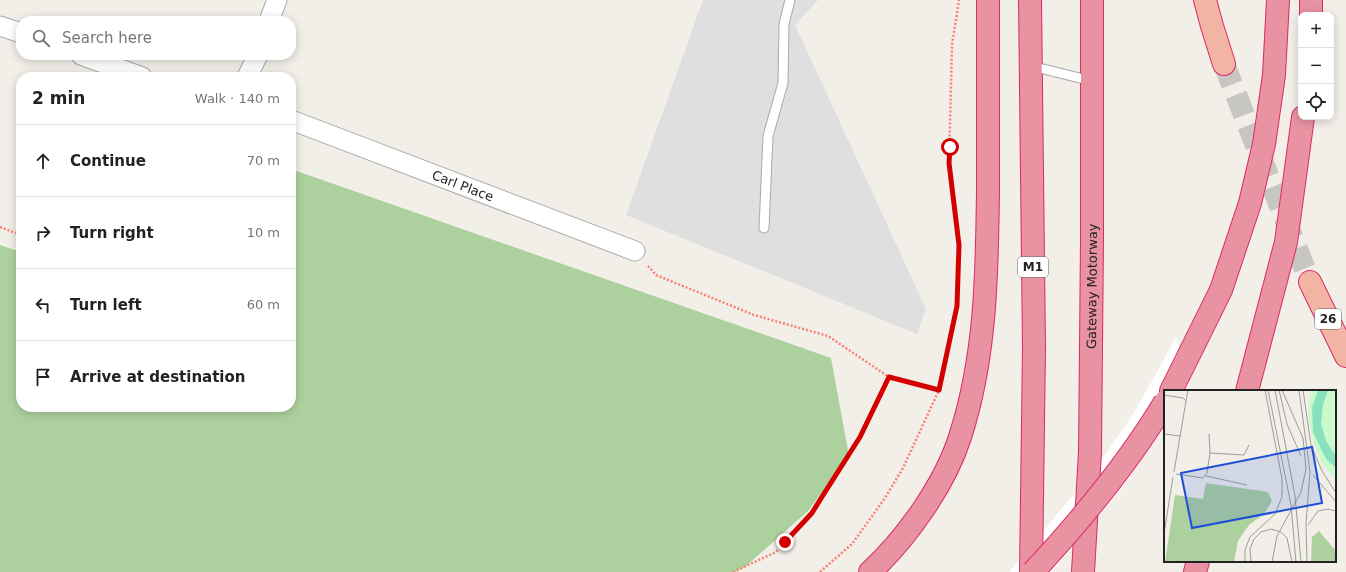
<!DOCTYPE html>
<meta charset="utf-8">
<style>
body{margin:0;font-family:"DejaVu Sans",sans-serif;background:#f6f6f6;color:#222}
.controls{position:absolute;right:12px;top:12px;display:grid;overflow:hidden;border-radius:8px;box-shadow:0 2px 10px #0003}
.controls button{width:36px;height:36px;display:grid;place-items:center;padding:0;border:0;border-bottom:1px solid #e0e0e0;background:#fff;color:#222;font:20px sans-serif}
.stop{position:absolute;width:12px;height:12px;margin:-9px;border:3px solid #d40000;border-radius:50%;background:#fff}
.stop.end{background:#d40000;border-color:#fff;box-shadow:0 1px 4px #0008}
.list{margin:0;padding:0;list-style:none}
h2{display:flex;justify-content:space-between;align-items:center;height:52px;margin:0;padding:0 16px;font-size:17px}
h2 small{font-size:13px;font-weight:400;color:#767676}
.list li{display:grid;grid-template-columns:26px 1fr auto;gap:12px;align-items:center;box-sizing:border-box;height:72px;padding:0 16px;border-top:1px solid #e0e0e0}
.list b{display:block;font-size:15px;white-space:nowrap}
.list em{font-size:13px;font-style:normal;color:#767676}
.icon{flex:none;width:22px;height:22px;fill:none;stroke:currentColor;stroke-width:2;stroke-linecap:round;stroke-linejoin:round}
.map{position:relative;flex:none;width:1346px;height:572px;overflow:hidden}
.search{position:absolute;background:#fff;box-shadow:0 2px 10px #0003;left:16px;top:16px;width:280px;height:44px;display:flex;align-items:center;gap:10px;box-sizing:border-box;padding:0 14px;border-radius:16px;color:#767676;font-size:15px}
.panel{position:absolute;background:#fff;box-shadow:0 2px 10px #0003;left:16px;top:72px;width:280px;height:340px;border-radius:16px}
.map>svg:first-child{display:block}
.residential{fill:#e0dfdf}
.forest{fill:#add19e}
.pier{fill:#fff}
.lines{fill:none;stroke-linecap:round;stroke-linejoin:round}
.trunk-tunnel{stroke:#c8c6c1;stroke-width:22;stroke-dasharray:22 11;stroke-linecap:butt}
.service-casing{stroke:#a9a9a9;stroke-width:11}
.minor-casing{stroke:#a9a9a9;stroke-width:21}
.trunk-casing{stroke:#dc2a67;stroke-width:24}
.motorway-casing{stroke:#dc2a67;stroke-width:24}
.path{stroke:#fa8072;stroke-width:2.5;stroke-dasharray:2 2;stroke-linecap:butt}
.service{stroke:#fff;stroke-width:9}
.minor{stroke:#fff;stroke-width:19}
.trunk{stroke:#f2b4a3;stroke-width:22}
.motorway{stroke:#e892a2;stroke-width:22}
.motorway-bridge-casing{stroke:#dc2a67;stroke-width:24;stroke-linecap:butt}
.motorway-bridge{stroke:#e892a2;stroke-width:22}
.route{stroke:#d40000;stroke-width:5}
.labels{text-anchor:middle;stroke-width:3.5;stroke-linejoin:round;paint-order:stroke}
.shield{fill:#fff;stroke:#646464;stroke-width:1}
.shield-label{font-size:12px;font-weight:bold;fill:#222}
.street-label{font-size:13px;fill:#222;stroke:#fff}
.inset-road{fill:none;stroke:#9f9d99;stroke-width:1}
.view{fill:#1d4ed8;fill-opacity:0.15;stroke:#1d4ed8;stroke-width:2}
.inset-edge{fill:none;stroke:#222;stroke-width:2}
</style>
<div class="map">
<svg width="1346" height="572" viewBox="0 0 1346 572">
<rect width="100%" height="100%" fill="#f2efe9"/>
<!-- residential -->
<polygon class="residential" points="703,0 818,0 795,25 926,309 917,334 626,215"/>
<!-- forest -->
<polygon class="forest" points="291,169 831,358 849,456 808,511 745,567 735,572 0,572 0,245 21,252 21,407 291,407"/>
<!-- pier -->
<polygon class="pier" points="1176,337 1190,383 1186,391 1165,391 1165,425 1157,438 1122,488 1052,572 1009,572 1098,465 1130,419 1156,374"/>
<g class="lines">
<!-- trunk-tunnel -->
<polyline class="trunk-tunnel" points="1224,64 1310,282"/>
<defs>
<g id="service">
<polyline points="1031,66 1092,81"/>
<polyline points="764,228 768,136 783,83 784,24 790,0"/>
</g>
<g id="minor">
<polyline points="269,21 277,0"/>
<polyline points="0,26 21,33"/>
<polyline points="81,55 142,77"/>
<polyline points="247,77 258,55"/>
<path id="s1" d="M291,120L635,251"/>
</g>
<g id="trunk">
<polyline points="1205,0 1212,26 1224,64"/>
<polyline points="1310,282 1346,356"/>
</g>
<g id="motorway">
<polyline points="1030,0 1034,348 1031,572"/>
<polyline points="1311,15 1311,0"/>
<polyline points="1171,391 1221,290 1250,203 1264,144 1274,75 1278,0"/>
<polyline points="1247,391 1286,242 1303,117"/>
<path d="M870,572C907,538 945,484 960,437C986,357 987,274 988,191C988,127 988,64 988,0"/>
<path id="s2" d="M1083,572L1090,452L1092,241V0"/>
<polyline points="1195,572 1198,561"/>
</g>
</defs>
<!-- service casing -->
<use href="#service" class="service-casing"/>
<!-- minor casing -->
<use href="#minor" class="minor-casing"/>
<!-- trunk casing -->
<use href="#trunk" class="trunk-casing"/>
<!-- motorway casing -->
<use href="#motorway" class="motorway-casing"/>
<!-- path -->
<g class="path">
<polyline points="0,227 21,235"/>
<polyline points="648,266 656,275 754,315 828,336 889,377 939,390"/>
<polyline points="733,572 776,552 812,513 860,437 889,377"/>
<polyline points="820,572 852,544 885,498 903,468 939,390 957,306 959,245 949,163 952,45 959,0"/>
</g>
<!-- service -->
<use href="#service" class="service"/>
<!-- minor -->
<use href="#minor" class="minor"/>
<!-- trunk -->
<use href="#trunk" class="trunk"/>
<!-- motorway -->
<use href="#motorway" class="motorway"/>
<defs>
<path id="motorway-bridge" d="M1033,572C1082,519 1128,464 1165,402"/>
</defs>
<!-- motorway-bridge casing -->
<use href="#motorway-bridge" class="motorway-bridge-casing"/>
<!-- motorway-bridge -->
<use href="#motorway-bridge" class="motorway-bridge"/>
</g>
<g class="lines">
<!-- route -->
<polyline class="route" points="785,542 812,513 820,500 860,437 889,377 939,390 957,306 959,245 949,163 950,147"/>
</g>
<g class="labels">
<!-- shield labels -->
<g class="shield">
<rect x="1018" y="257" width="30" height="20" rx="3"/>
<rect x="1315" y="309" width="26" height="20" rx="3"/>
</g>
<g class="shield-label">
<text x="1033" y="271">M1</text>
<text x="1328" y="323">26</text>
</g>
<!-- street labels -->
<g class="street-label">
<text dy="5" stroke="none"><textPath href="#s1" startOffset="184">Carl Place</textPath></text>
<text dy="5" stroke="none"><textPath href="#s2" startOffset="286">Gateway Motorway</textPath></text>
</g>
</g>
<!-- overview -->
<g transform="translate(1164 390)">
<rect width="172" height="172" fill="#f2efe9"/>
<path d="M42,93L104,102L108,111L100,124L85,135L74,151L70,172H1L11,105L39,109ZM155,141L172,161V172H147L148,147Z" fill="#add19e"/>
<path d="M147,0H172V91L158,73L150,54L144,22Z" fill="#c8facc"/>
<path d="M154,0H164L159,15L157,33L162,51L172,66V78L162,69L149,42L148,18Z" fill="#88e0be"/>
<path class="inset-road" d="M104,0L127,115L132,172M111,0L131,106L137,172M115,0L123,34L137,66M135,0L146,82L142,134L143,172M139,0L147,55L158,81L172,103M0,5L19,8L22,11L24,0M0,44L16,46M45,44L46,63M10,82L22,11M12,84L39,88L43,83L46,63L80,65L85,55M149,85L172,112M42,86L83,95M144,135L154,121L164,119L172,121M0,144L9,87M81,172V160L86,147L111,124L118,107V89L101,0M87,172L86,159L90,149L97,142L107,139L117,142L123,148L128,172M108,172L113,146L137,102L142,79L139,48L118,0"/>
<path class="view" d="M148,57L158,113L28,138L17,83Z"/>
<rect width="172" height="172" class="inset-edge"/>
</g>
</svg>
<div class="controls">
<button>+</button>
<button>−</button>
<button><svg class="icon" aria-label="locate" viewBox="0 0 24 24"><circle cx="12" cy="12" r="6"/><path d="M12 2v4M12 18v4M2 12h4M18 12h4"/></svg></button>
</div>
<div class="stop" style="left:950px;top:147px"></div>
<div class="stop end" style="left:785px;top:542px"></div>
<div class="search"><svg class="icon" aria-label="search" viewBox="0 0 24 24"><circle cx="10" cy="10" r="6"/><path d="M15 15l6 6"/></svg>Search here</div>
<section class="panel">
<h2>2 min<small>Walk · 140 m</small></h2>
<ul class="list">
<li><svg class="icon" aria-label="ahead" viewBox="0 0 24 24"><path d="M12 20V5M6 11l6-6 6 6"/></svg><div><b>Continue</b></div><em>70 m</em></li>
<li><svg class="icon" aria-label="right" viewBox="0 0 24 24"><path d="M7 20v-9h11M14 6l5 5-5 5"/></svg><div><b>Turn right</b></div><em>10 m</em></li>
<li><svg class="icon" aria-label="left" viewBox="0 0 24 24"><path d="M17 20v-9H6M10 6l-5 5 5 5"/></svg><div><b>Turn left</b></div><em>60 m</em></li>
<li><svg class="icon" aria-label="arrive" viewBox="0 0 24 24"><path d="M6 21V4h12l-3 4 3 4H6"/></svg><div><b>Arrive at destination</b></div></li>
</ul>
</section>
</div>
